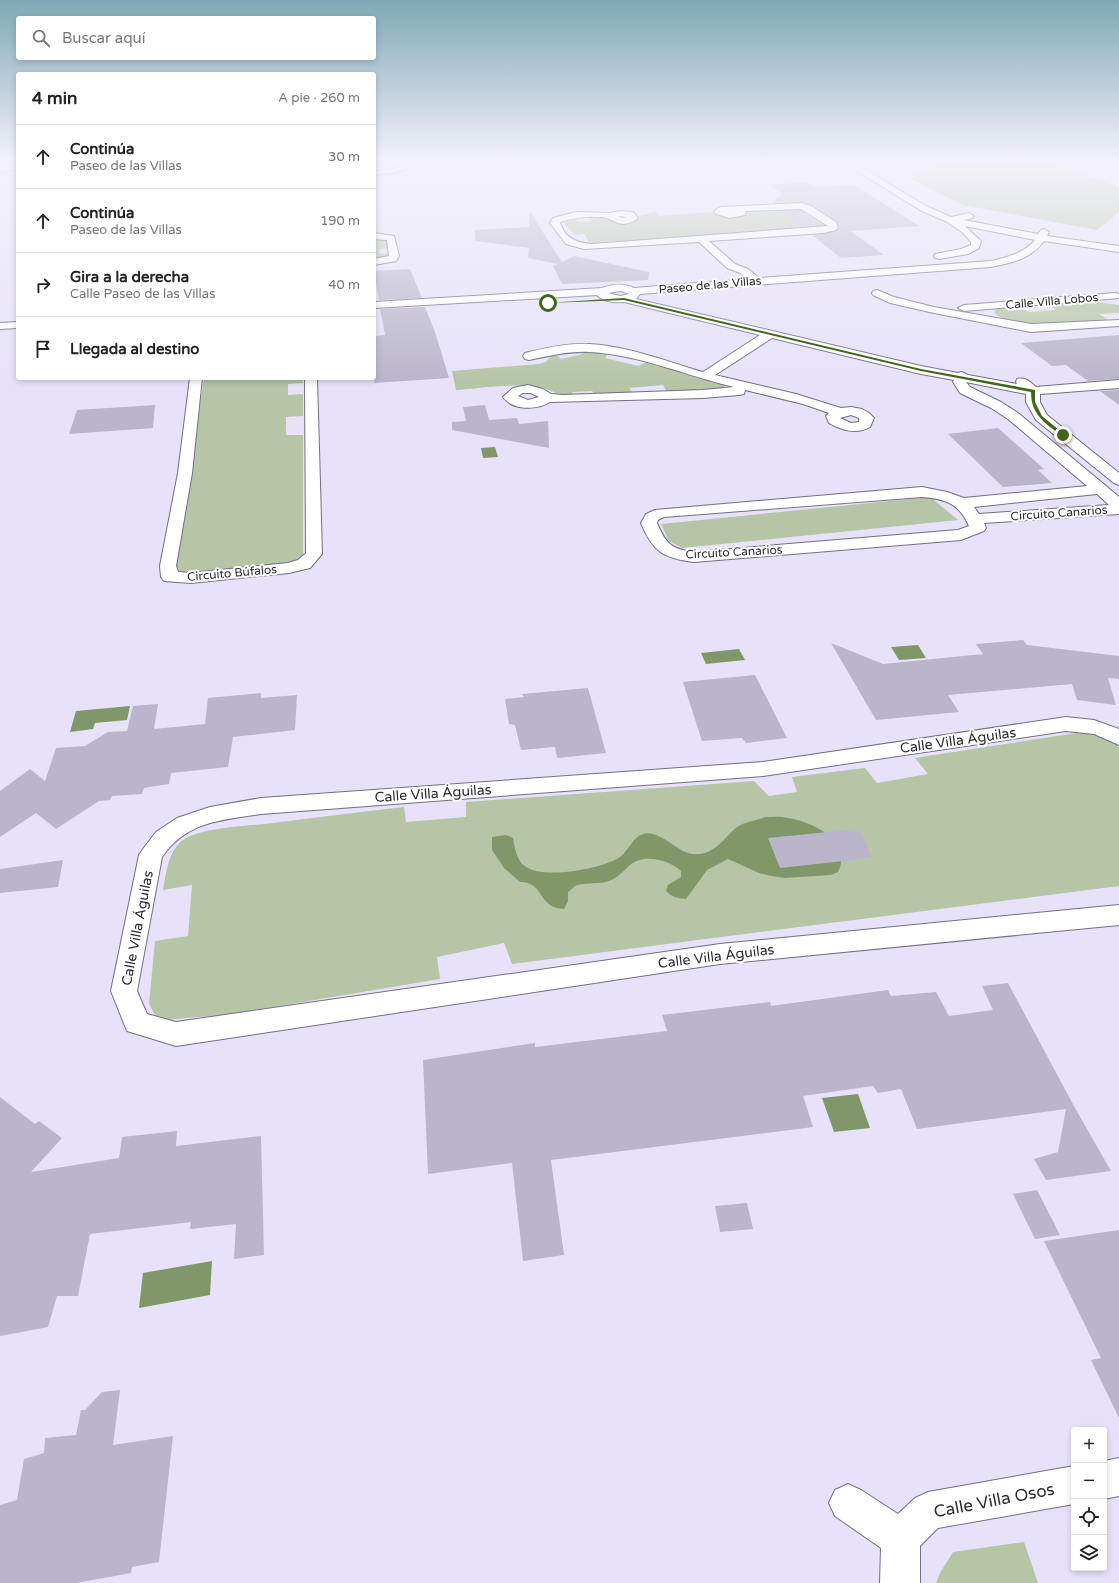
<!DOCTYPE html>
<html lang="es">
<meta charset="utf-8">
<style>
body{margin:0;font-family:"Varela Round",sans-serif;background:#f2f2f2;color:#222}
.controls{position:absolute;right:12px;bottom:12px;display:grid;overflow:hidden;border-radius:4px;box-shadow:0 2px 6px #0003}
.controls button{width:36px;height:36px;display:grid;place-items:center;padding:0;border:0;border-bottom:1px solid #e0e0e0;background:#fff;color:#222;font:20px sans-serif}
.stop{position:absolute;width:12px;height:12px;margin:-9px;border:3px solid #45651b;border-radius:50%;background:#fff}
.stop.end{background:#45651b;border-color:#fff;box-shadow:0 1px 4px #0008}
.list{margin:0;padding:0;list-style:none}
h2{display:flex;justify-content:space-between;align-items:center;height:52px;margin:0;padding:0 16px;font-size:17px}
h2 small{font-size:13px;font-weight:400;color:#767676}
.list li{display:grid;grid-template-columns:26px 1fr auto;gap:12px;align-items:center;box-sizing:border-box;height:64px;padding:0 16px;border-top:1px solid #e0e0e0}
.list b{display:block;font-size:15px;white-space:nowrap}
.list p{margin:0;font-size:13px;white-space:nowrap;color:#767676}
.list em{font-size:13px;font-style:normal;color:#767676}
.icon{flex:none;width:22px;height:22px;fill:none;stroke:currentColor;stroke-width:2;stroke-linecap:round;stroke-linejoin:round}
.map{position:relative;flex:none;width:1119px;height:1583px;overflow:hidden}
.search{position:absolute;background:#fff;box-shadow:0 2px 6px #0003;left:16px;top:16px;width:360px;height:44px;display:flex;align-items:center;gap:10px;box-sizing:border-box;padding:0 14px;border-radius:4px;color:#767676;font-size:15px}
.panel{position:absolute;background:#fff;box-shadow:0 2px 6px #0003;left:16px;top:72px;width:360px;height:308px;border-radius:4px}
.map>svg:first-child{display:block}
.green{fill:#b5c5a6}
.water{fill:#81976a}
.building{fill:#bab5cb}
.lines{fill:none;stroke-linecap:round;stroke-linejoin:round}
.street-casing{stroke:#736e82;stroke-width:2}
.street{fill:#fff;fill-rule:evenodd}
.route{fill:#45651b}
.labels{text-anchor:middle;stroke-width:4;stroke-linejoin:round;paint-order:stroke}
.far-street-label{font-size:12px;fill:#2c2a32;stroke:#fff}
.street-label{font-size:14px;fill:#2c2a32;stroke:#fff}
.near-street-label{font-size:17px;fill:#2c2a32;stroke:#fff}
</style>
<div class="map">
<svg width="1119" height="1583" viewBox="0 0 1119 1583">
<rect width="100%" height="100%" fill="#e7e2f9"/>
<!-- green -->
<g class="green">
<polygon points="942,161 1042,161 1119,187 1119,212 1097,230 963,205 911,179"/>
<path d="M797,206L810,213L802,214L813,223L823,222L830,227L794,231L791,228L771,230L772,231L588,246L580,243L589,242L584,234L575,235L563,222L568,219L576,218L577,222L592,221L590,218L605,217L616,222H626L640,219L639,216L655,212L658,216L712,212L716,215L726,217H741L747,214L748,210C760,209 770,212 782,211L779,208Z"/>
<polygon points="374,238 386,240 388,248 378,250 380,254 390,253 391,257 374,261"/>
<path d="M1091,301L1119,305V313L1099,314L1108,320C1082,322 1012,333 994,312L997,309L1019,307L1029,312L1056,310L1049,305Z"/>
<path d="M579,350L609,352L605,358L638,366L648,362L723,383L726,388L723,391L667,392L663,385L629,388L634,394L596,396L592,391L572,392L574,396L562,397C540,378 484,388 456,390L452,371L539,364L546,362L551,356L556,355L561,359L583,354Z"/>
<polygon points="204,378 302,378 303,383 288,384 288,395 303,394 303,416 286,417 286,435 303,435 303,555 295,562 184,573 176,570"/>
<polygon points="930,497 958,520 682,548 669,541 661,524"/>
<path d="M1083,732C1098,734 1108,737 1119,747V886L512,964L504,943L437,957L440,979L232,1014L165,1020L155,1015L149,1004L155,941L188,936L192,885L163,890C166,874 168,851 183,840C200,828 243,826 265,824C312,818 358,812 404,807L406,822L466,817V802L754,781L769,796L797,792L792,777L865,768L877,783L928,774L915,758Z"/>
<polygon points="1024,1542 1038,1583 936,1583 940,1573 953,1552"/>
</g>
<!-- water -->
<g class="water">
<polygon points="495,447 498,457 483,458 481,448"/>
<polygon points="918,645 926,658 899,660 891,647"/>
<polygon points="739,649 745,660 706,664 701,653"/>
<polygon points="130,706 127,720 95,723 93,729 70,732 76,711"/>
<path d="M766,817C773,817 781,816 788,818C813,822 853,841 838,872L831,875L785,878L772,876L759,873L728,859L707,870L686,899C677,898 672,897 666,891L668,885L681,877V871C669,860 645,853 630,865C624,870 619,877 611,880C601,885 588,882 577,885C574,886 571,890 568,892V901L564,909C537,908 545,882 520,882L504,868L492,850V837L506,835L513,838C514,845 516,855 520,861C532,883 603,869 620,857C628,851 633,837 643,834C659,829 677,852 692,854C713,857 724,838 737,827C744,822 757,820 766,817Z"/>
<polygon points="858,1094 870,1128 834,1132 822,1098"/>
<polygon points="212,1261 210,1295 139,1308 143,1273"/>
</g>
<!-- building -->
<g class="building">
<polygon points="807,182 814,187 854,185 919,226 850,231 884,255 841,258 812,235 837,231 839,228 837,221 812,205 802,202 773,203 782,194 770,185"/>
<polygon points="782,211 801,211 823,225 801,227"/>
<polygon points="530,212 562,262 574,256 649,272 648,280 562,284 553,266 558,264 528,258 529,248 475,241 475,230 529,227"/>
<polygon points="410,269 422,298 379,300 374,271"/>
<polygon points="425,307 436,335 449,378 374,383 374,336 385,335 380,309"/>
<polygon points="1119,335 1119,379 1088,381 1066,365 1052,366 1021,343"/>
<polygon points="1119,390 1119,405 1100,391"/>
<polygon points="155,405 153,428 69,434 77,410"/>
<polygon points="485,405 489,420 517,418 519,424 548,421 549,448 452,430 452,422 466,421 463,407"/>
<polygon points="998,428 1044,469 1038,470 1052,483 1003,487 948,434"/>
<polygon points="1023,640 1027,645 1119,656 1119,679 1108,678 1116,705 1077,700 1072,684 948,695 959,712 876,720 831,643 883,664 983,654 976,644"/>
<polygon points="755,675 787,738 746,743 742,738 702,741 683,682"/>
<polygon points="588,688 606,753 557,758 555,747 521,750 515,725 509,724 505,699 524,697 522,694"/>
<polygon points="261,693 261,698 297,695 295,730 233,737 228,767 171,773 169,784 144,788 142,794 112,796 110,800 99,801 56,829 36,813 0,837 0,791 30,769 45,781 56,748 85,746 108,732 127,731 133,706 158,704 154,729 205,724 208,698"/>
<polygon points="848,830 849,832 860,831 872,857 861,858 862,859 780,868 768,838"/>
<polygon points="63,860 58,887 0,893 0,869"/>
<polygon points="1008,983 1075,1108 1111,1171 1046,1180 1034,1159 1058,1152 1066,1109 917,1129 901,1089 878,1093 873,1086 803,1096 813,1127 551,1160 564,1255 523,1261 512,1163 428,1174 423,1060 535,1043 535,1047 667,1031 662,1015 770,1002 771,1006 888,990 891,996 936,992 949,1016 993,1010 982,986"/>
<polygon points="0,1097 35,1124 39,1121 62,1138 31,1172 119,1158 122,1137 177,1131 176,1146 261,1136 264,1255 234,1259 236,1224 190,1229 191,1222 90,1234 78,1296 57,1296 48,1327 0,1336"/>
<polygon points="1037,1190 1060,1235 1035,1239 1013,1194"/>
<polygon points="747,1203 753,1229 720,1232 715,1206"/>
<polygon points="1119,1230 1119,1418 1091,1360 1101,1358 1044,1241"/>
<polygon points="120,1390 113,1445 173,1436 159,1562 132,1567 131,1573 76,1583 0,1583 0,1505 17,1500 24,1459 44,1453 45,1438 76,1435 81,1410 85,1410 102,1392"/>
</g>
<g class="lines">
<defs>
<g id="street">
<polygon points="417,161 432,161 392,173 374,175 374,171 392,169"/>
<path d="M841,161H851L926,206L951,217L969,213L974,216L972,218L964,220L1038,234L1041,230L1044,229L1049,232L1047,236L1119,246V252L1044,241C1031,259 1011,263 991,267L640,294L636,299L921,366L958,373L962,372L968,375L1017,384L1016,382L1017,379C1026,377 1030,382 1036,387L1119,380V388L1040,394V402L1047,415L1119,473V485L1114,483L1036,420L1026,402V394L966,382L970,387L1001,402L1018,413L1106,486L1119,497V514L984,523L986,528L984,531L961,540L694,562C663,558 653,552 641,523L646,514L655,510L922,487L947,492L964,498L1087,486L1008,419L991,408L960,393L953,382L954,380L921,374L772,338L715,375L796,394L841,408L851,407L862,409L869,413L874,418L870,427C856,435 842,430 829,423L826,416L829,413L803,404L745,390L744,394L739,395L703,398L550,402C537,410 513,411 503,397L513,388L528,385L543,389L551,394L563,395L703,390L734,387C687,376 637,354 589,352C569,351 549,356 529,360L525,359L523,356L525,353C545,348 568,343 589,344C628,346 665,361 703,372L760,335L624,302C616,303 603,302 597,295L374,308V302L602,288C613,284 623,283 634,288L747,279L740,273L727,268L699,242L584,249L566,244L550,223L553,218L576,212L610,213L621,211L633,212L638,218C634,222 629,223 624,224C618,224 614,221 609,219C600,214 570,218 560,222C564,238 577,243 592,244L828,226L801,209L746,211L745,215L730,218L716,214L714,212L718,208L721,207L802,203L811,206L836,222L838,228L836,230L824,233L709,241L735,264L748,269L759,278L991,261C1008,257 1024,253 1035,240L965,226L981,241L979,248L968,254L939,259L935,258L934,256L935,254L961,249L971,245V242L962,232L947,222L920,210ZM618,216L627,217H628L622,218ZM621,291L629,294L620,296L608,293ZM523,393H531L539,397L528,400L518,396ZM851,415L859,418V422L851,423L840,418ZM1097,494L1109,505L979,514L974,507ZM922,497C945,499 959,503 969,526L958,530L694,552C671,549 666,544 657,523L658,520L664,517Z"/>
<polygon points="18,163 18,168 0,172 0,167"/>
<polygon points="374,233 394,236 399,256 396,261 374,265 374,259 389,256 387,240 374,239"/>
<polygon points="877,290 894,297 934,307 1031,324 1119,320 1119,326 1031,332 934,313 890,303 873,295 872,293 873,291"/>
<polygon points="1115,293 1119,294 1119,298 964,311 958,308 964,305"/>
<polygon points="18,322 18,328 0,329 0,323"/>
<polygon points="190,378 202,378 192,473 176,566 178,572 191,573 288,563 298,560 306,553 305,378 317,378 322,554 310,568 289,573 191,583 164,581 161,577 160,566 178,473"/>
<path d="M1066,717L1094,720L1119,729V745L1094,734L1066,731L763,776L261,814C222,820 187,821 162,857L137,991L147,1014L176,1022L720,944L1119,905V925L720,964L176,1046L127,1031L111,991L139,855L143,849L156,832L177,818L210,807L261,798L763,762Z"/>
<polygon points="1119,1458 1119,1496 1104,1499 1104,1461"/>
<polygon points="1074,1466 1074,1504 938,1528 920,1546 920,1583 880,1583 881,1548 835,1516 829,1503 835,1490 848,1484 861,1490 898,1514 915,1498 928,1492"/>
</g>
</defs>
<!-- street casing -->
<use href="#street" class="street-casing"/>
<!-- street -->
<use href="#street" class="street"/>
</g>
<!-- sky -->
<linearGradient id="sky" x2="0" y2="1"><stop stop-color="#7fa8b6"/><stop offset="0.42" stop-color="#f4f2fc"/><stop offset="1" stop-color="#f4f2fc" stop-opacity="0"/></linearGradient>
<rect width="1119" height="383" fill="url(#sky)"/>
<!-- route -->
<path class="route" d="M624,298L921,369L1035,390V402L1042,416L1065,435L1062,436C1045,423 1031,415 1031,392L921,371L624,300L547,303Z"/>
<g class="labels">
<!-- far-street labels -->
<g class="far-street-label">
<text transform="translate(710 285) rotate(-5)" y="4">Paseo de las Villas</text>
<text transform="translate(1052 301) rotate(-5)" y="4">Calle Villa Lobos</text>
<text transform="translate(1059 513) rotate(-4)" y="4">Circuito Canarios</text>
<text transform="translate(734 552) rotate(-3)" y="4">Circuito Canarios</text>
<text transform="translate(232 573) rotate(-5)" y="4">Circuito Búfalos</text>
</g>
<!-- street labels -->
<g class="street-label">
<text transform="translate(958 740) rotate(-8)" y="5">Calle Villa Águilas</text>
<text transform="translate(433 793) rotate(-4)" y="5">Calle Villa Águilas</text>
<text transform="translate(137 928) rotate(-79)" y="5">Calle Villa Águilas</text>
<text transform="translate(716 956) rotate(-7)" y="5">Calle Villa Águilas</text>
</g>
<!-- near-street labels -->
<g class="near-street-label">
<text transform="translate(994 1500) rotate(-11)" y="6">Calle Villa Osos</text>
</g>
</g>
</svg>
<div class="controls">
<button>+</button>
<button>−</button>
<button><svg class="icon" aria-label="locate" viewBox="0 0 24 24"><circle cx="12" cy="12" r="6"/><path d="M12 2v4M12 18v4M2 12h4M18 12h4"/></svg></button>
<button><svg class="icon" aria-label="layers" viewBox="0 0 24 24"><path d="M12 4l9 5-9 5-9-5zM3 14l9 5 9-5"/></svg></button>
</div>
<div class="stop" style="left:548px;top:303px"></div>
<div class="stop end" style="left:1063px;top:435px"></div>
<div class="search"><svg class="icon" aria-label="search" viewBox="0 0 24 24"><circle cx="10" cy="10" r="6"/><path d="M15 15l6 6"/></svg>Buscar aquí</div>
<section class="panel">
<h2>4 min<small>A pie · 260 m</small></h2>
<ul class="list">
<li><svg class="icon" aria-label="ahead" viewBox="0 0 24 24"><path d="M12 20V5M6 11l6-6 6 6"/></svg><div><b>Continúa</b><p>Paseo de las Villas</p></div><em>30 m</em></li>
<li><svg class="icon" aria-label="ahead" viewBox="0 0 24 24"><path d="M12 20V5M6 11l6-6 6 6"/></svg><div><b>Continúa</b><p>Paseo de las Villas</p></div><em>190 m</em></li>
<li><svg class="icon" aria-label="right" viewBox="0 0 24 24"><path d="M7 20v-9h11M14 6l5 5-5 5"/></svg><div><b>Gira a la derecha</b><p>Calle Paseo de las Villas</p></div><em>40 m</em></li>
<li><svg class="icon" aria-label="arrive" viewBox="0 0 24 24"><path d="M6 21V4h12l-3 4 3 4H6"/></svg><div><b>Llegada al destino</b></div></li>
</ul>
</section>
</div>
